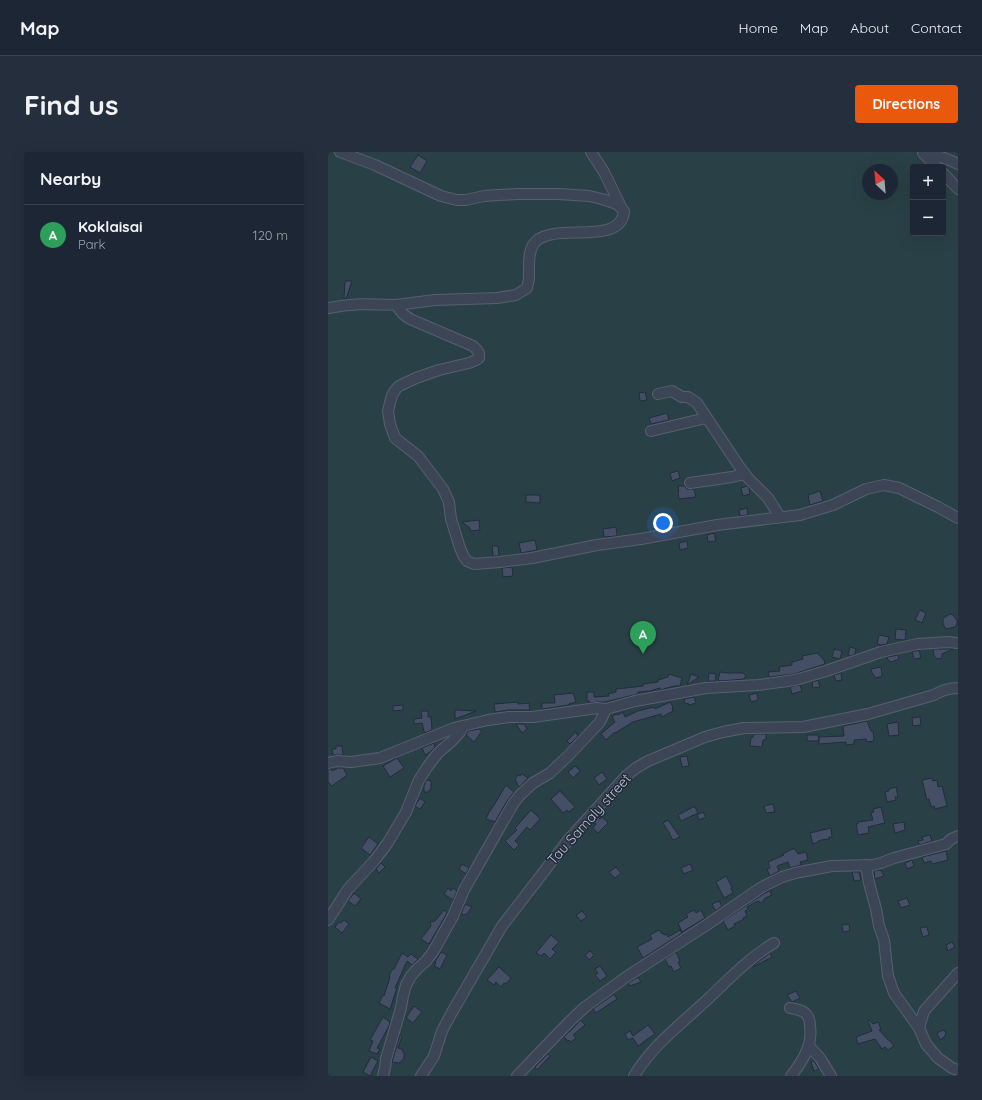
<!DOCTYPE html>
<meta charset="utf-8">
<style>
body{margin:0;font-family:Quicksand,sans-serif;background:#252e3c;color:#f1f3f6}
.controls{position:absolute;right:12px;top:12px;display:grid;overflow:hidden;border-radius:4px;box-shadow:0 4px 16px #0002}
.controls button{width:36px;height:36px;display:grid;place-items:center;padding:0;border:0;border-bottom:1px solid #3b434f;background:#1d2634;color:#f1f3f6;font:20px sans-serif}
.compass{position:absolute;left:534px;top:12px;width:36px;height:36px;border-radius:50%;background:#1d2634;box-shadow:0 4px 16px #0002;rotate:334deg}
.you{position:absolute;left:335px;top:371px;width:14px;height:14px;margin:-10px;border:3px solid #fff;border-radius:50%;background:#1a73e8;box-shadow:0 0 0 6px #1a73e833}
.badge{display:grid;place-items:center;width:26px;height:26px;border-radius:50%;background:#ea580c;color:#fff;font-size:13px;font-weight:700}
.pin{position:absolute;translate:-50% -33px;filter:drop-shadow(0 1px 2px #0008)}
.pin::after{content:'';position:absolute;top:21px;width:14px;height:12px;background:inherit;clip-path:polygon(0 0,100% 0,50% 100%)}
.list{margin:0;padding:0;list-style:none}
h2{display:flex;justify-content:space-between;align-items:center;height:52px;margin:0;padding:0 16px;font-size:17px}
h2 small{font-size:13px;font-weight:400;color:#a0a5ac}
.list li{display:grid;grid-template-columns:26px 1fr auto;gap:12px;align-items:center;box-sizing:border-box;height:60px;padding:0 16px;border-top:1px solid #3b434f}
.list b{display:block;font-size:15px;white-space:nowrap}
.list p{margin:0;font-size:13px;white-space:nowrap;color:#a0a5ac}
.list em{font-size:13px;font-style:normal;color:#a0a5ac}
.map{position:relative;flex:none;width:630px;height:924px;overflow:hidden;border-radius:4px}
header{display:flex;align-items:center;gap:24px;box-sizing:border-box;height:56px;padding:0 20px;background:#1d2634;border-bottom:1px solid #3b434f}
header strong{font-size:19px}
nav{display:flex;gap:22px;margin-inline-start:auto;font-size:14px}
.intro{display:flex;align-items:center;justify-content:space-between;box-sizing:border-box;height:96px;padding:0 24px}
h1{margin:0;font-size:28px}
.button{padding:10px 18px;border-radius:4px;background:#ea580c;color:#fff;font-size:14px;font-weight:700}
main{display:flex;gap:24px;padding:0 24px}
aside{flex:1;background:#1d2634;border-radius:4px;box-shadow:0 4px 16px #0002}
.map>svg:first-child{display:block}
.green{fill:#294146;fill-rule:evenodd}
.building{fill:#444f65;stroke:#222c3c}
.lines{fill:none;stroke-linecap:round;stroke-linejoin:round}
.minor-casing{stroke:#57606f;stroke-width:12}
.minor{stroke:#3b4555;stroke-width:10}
.labels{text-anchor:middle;stroke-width:3;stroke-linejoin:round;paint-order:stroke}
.street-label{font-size:14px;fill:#b9c0ce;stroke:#202a3a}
</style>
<header>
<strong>Map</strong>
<nav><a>Home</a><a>Map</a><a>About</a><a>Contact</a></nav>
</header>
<div class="intro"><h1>Find us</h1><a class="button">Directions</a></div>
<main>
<aside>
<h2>Nearby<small></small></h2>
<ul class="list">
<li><span class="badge" style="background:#2e9e5b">A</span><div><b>Koklaisai</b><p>Park</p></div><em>120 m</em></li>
</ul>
</aside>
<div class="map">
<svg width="630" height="924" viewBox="0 0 630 924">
<rect width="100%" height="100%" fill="#273245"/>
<!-- green -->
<path class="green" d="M0,0H630V924H0ZM585,15H615V81H585ZM540,18H564V42H540Z"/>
<!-- building -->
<g class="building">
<polygon points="90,3 99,9 92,21 82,15"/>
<polygon points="17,129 24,129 18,147 16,146"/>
<polygon points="317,240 319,248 312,249 311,241"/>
<polygon points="339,261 341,268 323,272 321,266"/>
<polygon points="350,319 352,326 344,329 342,321"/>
<polygon points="350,334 356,334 359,337 366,337 368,345 351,347 350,339 351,339"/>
<polygon points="419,334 421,336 422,342 415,344 413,336"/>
<polygon points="492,339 495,349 482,353 480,343"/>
<polygon points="198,343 212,343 212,351 198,350"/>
<polygon points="419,356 420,363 412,364 411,358"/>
<polygon points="151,368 152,378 142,379 142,376 134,370"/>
<polygon points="288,375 289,384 276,385 275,377"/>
<polygon points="386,381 388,389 380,390 379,383"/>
<polygon points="207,388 209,398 193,401 191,391"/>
<polygon points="359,389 360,396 352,398 351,391"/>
<polygon points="164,394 170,394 171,404 165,404"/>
<polygon points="184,415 185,424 175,425 174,416"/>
<polygon points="592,458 598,461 594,471 587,468"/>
<polygon points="622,462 625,463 629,468 629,472 627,475 618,477 615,472 615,467 617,465"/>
<polygon points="568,477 578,478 577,488 567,487"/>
<polygon points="551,483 561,485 559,492 553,493 549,492"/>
<polygon points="522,495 528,497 527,502 523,504 520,503"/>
<polygon points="506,497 514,499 512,507 504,505"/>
<polygon points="605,497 625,497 614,502 614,506 610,507 608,506 606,504"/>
<polygon points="591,498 593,506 586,507 584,500"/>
<polygon points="489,501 496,508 497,512 466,522 441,525 440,520 452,519 451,515 464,513 464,510 475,507 474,504"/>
<polygon points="570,503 571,507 563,510 560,508 559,505"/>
<polygon points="553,515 554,524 548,526 544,521 543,517"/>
<polygon points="392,520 400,521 415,521 418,524 416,526 416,527 393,529 390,528"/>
<polygon points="381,521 388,522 387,529 380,529"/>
<polygon points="513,521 514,528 508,529 506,523"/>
<polygon points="341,522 354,526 352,534 346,534 332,538 332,536 322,539 310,540 310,542 277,550 270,550 261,551 261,549 259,549 259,540 266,540 266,545 281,544 280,542 288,540 288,537 315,534 315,532 330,530 330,528 340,525"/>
<polygon points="363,522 371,525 359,533"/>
<polygon points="490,528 492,535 485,536 484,530"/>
<polygon points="472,533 474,539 464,542 462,535"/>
<polygon points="245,541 248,550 241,552 241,553 214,557 214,551 227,551 226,543"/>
<polygon points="429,541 430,548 423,550 421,543"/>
<polygon points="366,545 368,551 361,553 360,551 357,552 356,547"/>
<polygon points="190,550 190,552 201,551 202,558 181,558 167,560 166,552"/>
<polygon points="342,550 345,555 344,556 345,559 334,565 333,562 305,570 287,581 287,580 278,588 273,582 287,570 284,565 288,562 290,563 295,560 297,565 310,559 326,555 327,557"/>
<polygon points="75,553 75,558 65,559 65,554"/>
<polygon points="127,558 148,559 127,567"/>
<polygon points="93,559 100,559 100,565 103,565 104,578 97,581 96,579 94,571 86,572 86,567 94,566"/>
<polygon points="592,565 593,573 585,574 584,566"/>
<polygon points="539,569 543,579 545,579 546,589 539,590 538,587 526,588 526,592 518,593 518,590 491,592 491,585 516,584 515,574"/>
<polygon points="570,570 571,583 561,584 559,572"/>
<polygon points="188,572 196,572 199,577 194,581"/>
<polygon points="151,577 154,579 146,590 138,583 140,579"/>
<polygon points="248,580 250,584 242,592 239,589"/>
<polygon points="426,582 438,582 438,588 435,588 434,595 422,594 423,586 425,585"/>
<polygon points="479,583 490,583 491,589 479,589"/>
<polygon points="106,591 107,595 102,600 97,603 94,596"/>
<polygon points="8,594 14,594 15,603 5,603 4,597 8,597"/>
<polygon points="359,604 361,614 354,615 352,605"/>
<polygon points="69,606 76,616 62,625 55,614"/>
<polygon points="247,614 252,619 245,626 240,620"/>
<polygon points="10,616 15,616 19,623 4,634 0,630 0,617 3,617 4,619"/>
<polygon points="274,620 279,627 271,633 266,626"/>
<polygon points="194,622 200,626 191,635 187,627 190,623 192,624"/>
<polygon points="604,626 605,629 609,628 610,635 614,634 619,654 607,657 606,654 603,655 601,647 599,648 594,628"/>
<polygon points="98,628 103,629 103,638 101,638 101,640 96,640 96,634"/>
<polygon points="178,633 186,640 179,649 167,670 158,667 162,658 163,658"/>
<polygon points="568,635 570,645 567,645 568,648 559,650 557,640 561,639 561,637"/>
<polygon points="232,639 247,655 241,660 239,658 235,661 223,647"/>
<polygon points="92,646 97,650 92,657 87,654"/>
<polygon points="445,652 447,660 438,661 436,654"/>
<polygon points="365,655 367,655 370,661 353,669 350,663"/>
<polygon points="553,655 557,671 540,675 541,681 530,683 528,672 530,672 530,670 545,668 543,661 546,660 545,657"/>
<polygon points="203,658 212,667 202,678 199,675 187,689 191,693 186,698 177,689 189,678 187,676"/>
<polygon points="375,660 378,665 371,668 369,663"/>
<polygon points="270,665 272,667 274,665 280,671 270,681 265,676 268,672 266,669"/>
<polygon points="340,668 352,685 345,688 342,683 342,682 335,671"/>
<polygon points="576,670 577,678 567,681 565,672"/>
<polygon points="503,676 504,685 501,685 501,687 493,688 490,689 490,690 485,692 482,681"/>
<polygon points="602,683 604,689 591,693 590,689 595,688 594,685"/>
<polygon points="41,685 50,692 42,703 33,696"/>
<polygon points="464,697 467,697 470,702 478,700 480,708 472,710 473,713 462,716 460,710 449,714 451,719 442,724 439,717 442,716 440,710 456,703 455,702"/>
<polygon points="618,699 620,708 604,712 603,709 596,711 594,705"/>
<polygon points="584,708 586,714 579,717 577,711"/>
<polygon points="53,711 57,715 51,721 48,717"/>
<polygon points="134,712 141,716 138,722 131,717"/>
<polygon points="362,712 365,718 356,722 353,716"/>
<polygon points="288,715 293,721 287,726 281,720"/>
<polygon points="553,718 556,724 547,727 546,719"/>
<polygon points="524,720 531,720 533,728 526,729"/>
<polygon points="398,724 404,735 403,736 405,741 396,746 388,730"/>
<polygon points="120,736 123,739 125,736 129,739 125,748 116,742"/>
<polygon points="443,738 444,739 442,740 444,743 437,746 434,751 430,749 419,755 420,757 417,759 419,764 415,766 416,767 406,772 407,774 400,778 395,769 437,741"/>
<polygon points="26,741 33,747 27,754 20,749"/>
<polygon points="579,746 582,753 573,756 570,749"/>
<polygon points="391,749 394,754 389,758 387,758 384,752"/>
<polygon points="137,752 144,755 139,762 138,762 136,763 133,762"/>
<polygon points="116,758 119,761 101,792 93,787 103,774 102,770 107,769"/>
<polygon points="366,758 368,761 373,758 377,766 354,780 350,771 360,765 358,762"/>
<polygon points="254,759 259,765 253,769 248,763"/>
<polygon points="16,768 21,772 14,781 7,775 11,770 13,771"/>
<polygon points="521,772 522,779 515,780 514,773"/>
<polygon points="596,775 599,775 601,783 595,785 592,776"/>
<polygon points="331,778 334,782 335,781 336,783 339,782 340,785 352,778 354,781 315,806 309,795 324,787 322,783"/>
<polygon points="223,783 231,790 224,797 228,800 222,807 216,801 213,804 208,801"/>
<polygon points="624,790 627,795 620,799 618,793"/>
<polygon points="262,799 266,803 261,808 257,803"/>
<polygon points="113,800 119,803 112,817 106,814 108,811 107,810"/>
<polygon points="348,800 352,809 350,810 353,816 346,820 343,814 341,815 337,807"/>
<polygon points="74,801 80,805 83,802 90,807 84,813 79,809 67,836 69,836 62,857 51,851 55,843 56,844 62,825 61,824 64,818 66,817"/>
<polygon points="442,801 444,805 425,815 425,814"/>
<polygon points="272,814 279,824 272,829 267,823 270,821 267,817"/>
<polygon points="171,815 183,826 178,832 176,831 173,835 168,830 166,833 159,828"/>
<polygon points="310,825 313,830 302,834 300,831"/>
<polygon points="468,839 472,846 464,850 459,843"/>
<polygon points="286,842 289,847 268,861 265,857"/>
<polygon points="86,854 94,860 85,871 78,866"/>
<polygon points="55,865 62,870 61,874 49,896 52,897 49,902 41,899 45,889 42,888"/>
<polygon points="253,868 257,873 245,883 248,886 243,890 241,888 240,889 236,885"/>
<polygon points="541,868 545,872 550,870 553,877 551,878 560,888 561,888 566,894 560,898 557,895 554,897 547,887 530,892 528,885 544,879 540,869"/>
<polygon points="320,873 327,882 315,890 315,891 310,894 305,886 300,888 297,882 302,879 305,884"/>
<polygon points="615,878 618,881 617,884 612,888 609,881"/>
<polygon points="72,883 74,884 70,896 74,897 76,902 76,906 73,910 71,911 64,910"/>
<polygon points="220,902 222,904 209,918 207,915"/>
<polygon points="43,905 50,909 42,924 35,920"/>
<polygon points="486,909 491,917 486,919 483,910"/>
</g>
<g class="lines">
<defs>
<g id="minor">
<path d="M12,0L47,13L113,44L129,48H138L156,44L170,43L190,42H231L261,44L274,47L289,52L296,59C293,97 220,67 205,93C200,101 201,115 201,124C201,128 200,132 199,136L188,143L169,146L107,148L68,153"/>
<polyline points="263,0 276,20 293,55"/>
<polyline points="595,1 609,15"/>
<path d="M598,2C609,3 620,7 630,12"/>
<polyline points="615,21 630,37"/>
<path d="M0,156C25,151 43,152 68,153L75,162L82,167L145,194L149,198L151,201V206L148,208L141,211L111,218L88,226L71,234L68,237L64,243L60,259L62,272L67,286L90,304L115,337L121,350L123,367L132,396L136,405L139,409L146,412L172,410L204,406L269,393L313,387L389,373L472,363L505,353L538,337L556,333L571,336L610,355L630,366"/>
<polyline points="330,242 344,239 354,245 360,245 369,251 411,314 420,326 440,346 452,365"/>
<polyline points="323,279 378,266"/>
<polyline points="362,331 404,325 417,322"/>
<polyline points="0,611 9,609 23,610 52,606 126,576 160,568 181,565 205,565 269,556 278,557 307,549 378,536 430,533 467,528 498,519 553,500 589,492 620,490 630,491"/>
<polyline points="538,713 541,731 548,757 551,774 556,788 560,824 566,841 591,876 598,892 610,906 624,916 630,918"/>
<polyline points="0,768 20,737 46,709 59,692 78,660 91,628 100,614 110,601 124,589 132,580 135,574"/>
<path d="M462,856C468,857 475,858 479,863C482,867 482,871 482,875C485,893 474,910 463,924"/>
<polyline points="591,876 596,859 630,821"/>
<polyline points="481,894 492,906 503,924"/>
<polyline points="55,924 57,916 58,907 73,856 75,844 78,833 83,824 90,816 98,809 105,800 125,764 136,738 185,652 192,643 205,631 222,621 240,604 272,570 278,557"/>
<path d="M93,924L106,904L114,879L123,862L174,774L241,687L298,624L308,616L320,609L377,585L395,580L416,576L475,575L540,562L606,543C614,538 621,536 630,536"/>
<polyline points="189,924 242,869 257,855 298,825 377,774 434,735 454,725 467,721 504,714 545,713 553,711 566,706 618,692 623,687 630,684"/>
<path d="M306,924C325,892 356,870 383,844C403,825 422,805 446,791"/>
</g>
</defs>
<!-- minor casing -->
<use href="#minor" class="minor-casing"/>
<!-- minor -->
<use href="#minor" class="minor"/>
</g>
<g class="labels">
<!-- street labels -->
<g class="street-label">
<text transform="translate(261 667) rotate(-48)" y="5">Tau Samaly street</text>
</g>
</g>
</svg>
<div class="controls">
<button>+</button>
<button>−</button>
</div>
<svg class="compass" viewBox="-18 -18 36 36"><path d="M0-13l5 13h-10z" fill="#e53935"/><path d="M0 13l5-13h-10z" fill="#a0a5ac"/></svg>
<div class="you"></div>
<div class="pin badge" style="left:315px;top:502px;background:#2e9e5b">A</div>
</div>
</main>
